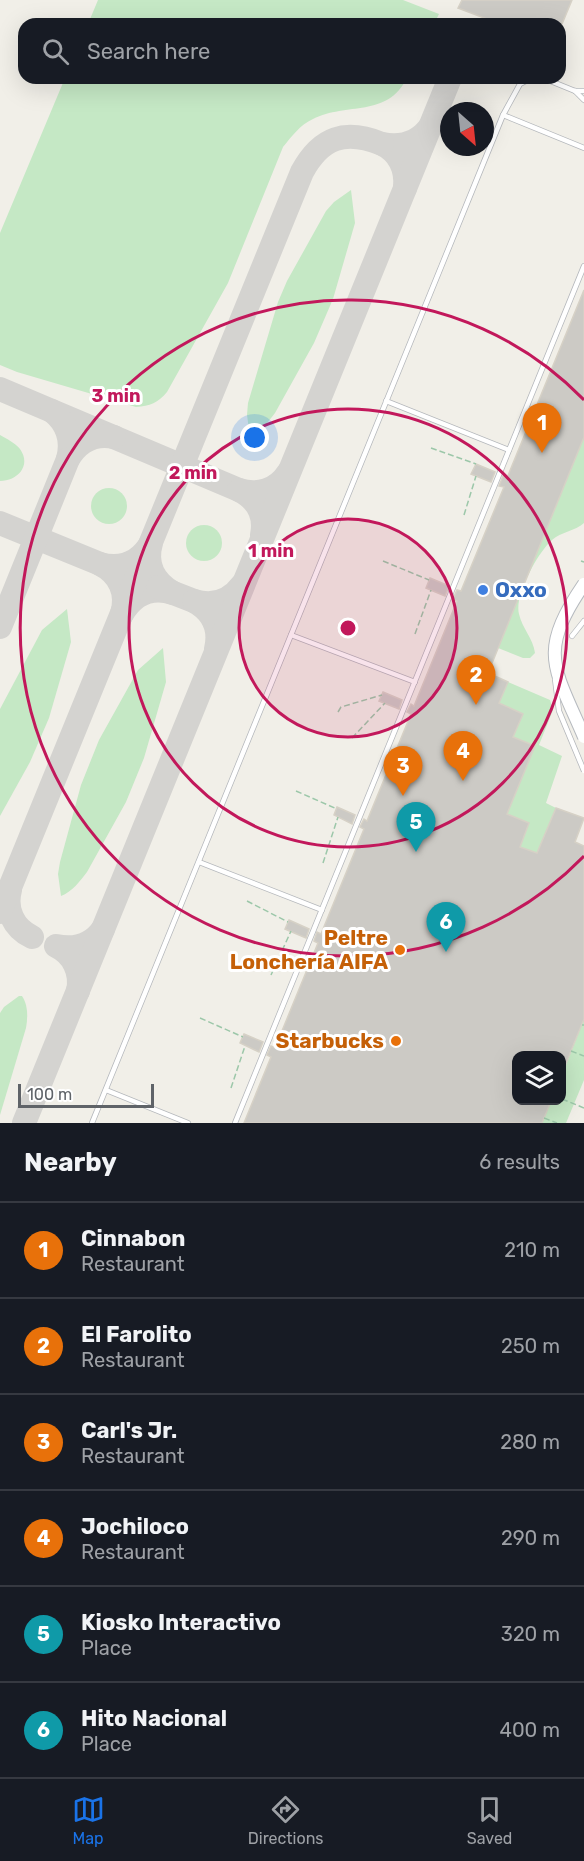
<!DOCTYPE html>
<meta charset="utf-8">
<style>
body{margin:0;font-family:Rubik,sans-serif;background:#242831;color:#f1f3f6}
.controls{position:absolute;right:18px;bottom:18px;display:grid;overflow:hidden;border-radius:12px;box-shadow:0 6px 24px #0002}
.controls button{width:54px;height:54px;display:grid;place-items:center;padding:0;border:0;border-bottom:2px solid #363941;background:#171b24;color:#f1f3f6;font:30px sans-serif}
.compass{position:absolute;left:440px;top:102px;width:54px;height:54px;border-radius:50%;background:#171b24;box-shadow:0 6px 24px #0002;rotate:153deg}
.scale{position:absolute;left:18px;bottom:15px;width:136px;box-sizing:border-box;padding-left:6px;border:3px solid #5f6368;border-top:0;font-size:16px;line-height:21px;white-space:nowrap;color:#5f6368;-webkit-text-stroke:4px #fff;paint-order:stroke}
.you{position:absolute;left:255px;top:438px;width:21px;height:21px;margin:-15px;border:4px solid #fff;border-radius:50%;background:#1a73e8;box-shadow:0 0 0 9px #1a73e833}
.badge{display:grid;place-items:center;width:39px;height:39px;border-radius:50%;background:#1a73e8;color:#fff;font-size:20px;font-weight:700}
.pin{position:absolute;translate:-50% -50px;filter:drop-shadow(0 2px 3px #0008)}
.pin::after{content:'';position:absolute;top:32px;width:21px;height:18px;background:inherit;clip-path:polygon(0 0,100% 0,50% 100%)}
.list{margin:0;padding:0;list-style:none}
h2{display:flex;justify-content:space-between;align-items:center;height:78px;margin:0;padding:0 24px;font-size:26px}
h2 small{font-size:20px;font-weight:400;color:#9ea1a6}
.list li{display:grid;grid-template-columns:39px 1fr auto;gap:18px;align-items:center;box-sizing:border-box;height:96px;padding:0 24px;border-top:2px solid #363941}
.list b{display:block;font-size:22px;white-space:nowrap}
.list p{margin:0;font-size:20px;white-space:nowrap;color:#9ea1a6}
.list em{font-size:20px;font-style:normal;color:#9ea1a6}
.icon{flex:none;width:33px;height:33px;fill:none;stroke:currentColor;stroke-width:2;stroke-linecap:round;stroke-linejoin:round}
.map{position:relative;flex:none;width:584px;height:1123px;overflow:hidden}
.search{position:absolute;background:#171b24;box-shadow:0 6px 24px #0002;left:18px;right:18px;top:18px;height:66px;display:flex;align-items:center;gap:15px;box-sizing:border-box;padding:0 21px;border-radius:18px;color:#9ea1a6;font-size:22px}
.sheet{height:654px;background:#171b24}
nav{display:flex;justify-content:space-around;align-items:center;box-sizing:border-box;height:84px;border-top:2px solid #363941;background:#171b24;font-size:16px;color:#9ea1a6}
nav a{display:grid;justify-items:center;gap:3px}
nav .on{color:#1a73e8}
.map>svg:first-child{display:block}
.green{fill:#c5e8c5}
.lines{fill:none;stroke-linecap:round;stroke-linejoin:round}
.taxiway{stroke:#d4d3d0;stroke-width:24}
.building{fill:#cccac5;stroke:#d6d1c6;stroke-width:1.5}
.service-casing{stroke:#b5b8bc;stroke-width:6}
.path{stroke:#9cc7a9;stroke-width:1.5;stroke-dasharray:6 3;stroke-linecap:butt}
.service{stroke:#fff;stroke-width:4.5}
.service-bridge-casing{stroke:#b5b8bc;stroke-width:6;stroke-linecap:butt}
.secondary-bridge-casing{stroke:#b6babf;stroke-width:14;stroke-linecap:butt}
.service-bridge{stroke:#fff;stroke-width:4.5}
.secondary-bridge{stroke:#fff;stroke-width:12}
.ring{fill:none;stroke:#c2185b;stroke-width:3}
.shop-dot{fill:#3f7fe0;stroke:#fff;stroke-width:2}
.food-dot{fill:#e8710a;stroke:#fff;stroke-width:2}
.labels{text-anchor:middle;stroke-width:6;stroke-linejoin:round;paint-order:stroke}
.shop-label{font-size:21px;font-weight:bold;fill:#366cbe;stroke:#fff;text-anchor:start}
.food-label{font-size:21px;font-weight:bold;fill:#c56008;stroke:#fff;text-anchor:end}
.centre{fill:#c2185b;stroke:#fff;stroke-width:3}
.ring-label{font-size:18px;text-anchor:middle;font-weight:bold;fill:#c2185b;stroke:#fff;stroke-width:6;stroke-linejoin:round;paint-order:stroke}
</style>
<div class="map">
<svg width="584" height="1123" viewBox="0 0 584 1123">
<rect width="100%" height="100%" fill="#f1efe8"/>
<!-- green -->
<g class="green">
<polygon points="98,0 403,0 439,14 434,24 88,24"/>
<path d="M65,78H407C387,118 347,102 313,119C300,125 292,136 283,147L228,283L167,392C158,403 150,406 136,407L17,372L0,365V233Z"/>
<path d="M351,190L355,223L333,299L314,343L275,413C268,422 260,433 250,437L247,415L248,403L278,302L287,281L326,211L334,202Z"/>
<path d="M0,435C7,439 15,443 20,449C32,466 17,481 0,481Z"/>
<path d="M584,437V523C575,531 561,532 552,540C538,552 514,596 519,614C522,628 533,638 535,653L530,658H523L498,648Z"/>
<circle cx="109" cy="506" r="18"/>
<circle cx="204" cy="543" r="18"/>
<polygon points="67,609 71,642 49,718 30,762 0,816 0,709 42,630"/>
<path d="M163,648L166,682L144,758L126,802L87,872C80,881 72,892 61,896L58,874L60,862L81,785L99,740L138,670Z"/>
<polygon points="508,682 550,700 553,710 539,745 562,756 546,803 556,808 537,853 520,847 529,823 507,814 535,746 513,737 522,714 499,703"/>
<path d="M19,996H22C28,1005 28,1017 26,1028L0,1115V1013L4,1007Z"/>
<polygon points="584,1019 584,1080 566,1123 542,1123 551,1101 562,1100 562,1075"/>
</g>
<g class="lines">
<!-- taxiway -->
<g class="taxiway">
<path d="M405,188C407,169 399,152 382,144C401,148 418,143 430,127"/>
<polyline points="0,389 239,490"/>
<path d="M52,411C67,423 73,440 68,459C78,442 94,433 114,437"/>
<polyline points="0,523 115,570"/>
<path d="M262,535C266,515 257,499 239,490C258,496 277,490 288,473"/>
<path d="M151,543C145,564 154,582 173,593C151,586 133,595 122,614C128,593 120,574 100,564C122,570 140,562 151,543Z"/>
<polyline points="158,587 194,601"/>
<polyline points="0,627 68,459"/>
<path d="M216,649C221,628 212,611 194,601C213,607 230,601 242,585"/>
<path d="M10,890C5,909 13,928 32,937"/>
<path d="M0,912L302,172C321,137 345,129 382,144"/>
<path d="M78,991C82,972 73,954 56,946C75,950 92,945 103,929"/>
<polyline points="24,1123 450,78"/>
</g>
</g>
<!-- building -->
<g class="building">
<polygon points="462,0 572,0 562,24 500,24 458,8"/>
<polygon points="584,290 584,437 488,673 508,682 499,703 523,714 513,737 535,746 507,814 529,823 520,847 537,853 556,808 584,818 575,842 584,846 584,1019 562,1073 561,1056 516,1056 516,1101 551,1101 544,1118 542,1123 244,1123 271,1057 267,1055 271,1046 275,1048 318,943 314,941 317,932 321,934 364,829 360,827 364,819 367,821 411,714 407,712 411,704 414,706 457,601 453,599 457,590 461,591 504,487 499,486 503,476 507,478"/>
<polygon points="476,464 495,472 491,482 471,474"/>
<polygon points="430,578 449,586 445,596 426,588"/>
<polygon points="383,692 402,700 399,709 379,701"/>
<polygon points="337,807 355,815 352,824 334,815"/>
<polygon points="289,920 309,929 306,938 285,929"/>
<polygon points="244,1034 263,1042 259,1052 240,1043"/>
</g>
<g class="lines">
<defs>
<g id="service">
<polyline points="543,78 575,91 584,91"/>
<polyline points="575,91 584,100"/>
<polyline points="503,115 584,148"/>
<polyline points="386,401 509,450"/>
<polyline points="291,635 415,682"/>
<polyline points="572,636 584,621"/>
<polyline points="199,862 322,910"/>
<polyline points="106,1090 188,1123"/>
<polyline points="92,1123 503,115 520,84 531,78"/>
<polyline points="235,1123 584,266"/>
</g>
</defs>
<!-- service casing -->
<use href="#service" class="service-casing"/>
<!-- path -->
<g class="path">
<polyline points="431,448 476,464"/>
<polyline points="464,515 476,476"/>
<polyline points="383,561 429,580"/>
<polyline points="581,561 584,562"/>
<polyline points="415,634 431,590"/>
<polyline points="338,712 341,707 382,695"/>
<polyline points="352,738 385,703"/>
<polyline points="296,791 337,809"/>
<polyline points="323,863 338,817"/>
<polyline points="247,901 288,922"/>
<polyline points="271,975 291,931"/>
<polyline points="200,1018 243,1037"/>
<polyline points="582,1025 584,1025"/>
<polyline points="571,1051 584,1056"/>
<polyline points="231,1088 245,1046"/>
<polyline points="562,1099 584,1108"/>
<polyline points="544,1118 557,1123"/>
</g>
<!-- service -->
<use href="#service" class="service"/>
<defs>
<polyline id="service-bridge" points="555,679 559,711 584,771"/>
<path id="secondary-bridge" d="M584,584C537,653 554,667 584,737"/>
</defs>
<!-- service-bridge casing -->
<use href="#service-bridge" class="service-bridge-casing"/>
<!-- secondary-bridge casing -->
<use href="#secondary-bridge" class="secondary-bridge-casing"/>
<!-- service-bridge -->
<use href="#service-bridge" class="service-bridge"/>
<!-- secondary-bridge -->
<use href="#secondary-bridge" class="secondary-bridge"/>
</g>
<!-- distance rings -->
<circle cx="348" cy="628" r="109" fill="#c2185b" fill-opacity=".12"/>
<g class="ring">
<circle cx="348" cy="628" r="109"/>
<circle cx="348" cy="628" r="219"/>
<path d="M584 856A328 328 0 1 1 584 400"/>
</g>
<!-- markers -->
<circle class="shop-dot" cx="483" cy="590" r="6"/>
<g class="food-dot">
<circle cx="400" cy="950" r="6"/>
<circle cx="396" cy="1041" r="6"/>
</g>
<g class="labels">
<!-- shop labels -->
<g class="shop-label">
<text x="495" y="597">Oxxo</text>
</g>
<!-- food labels -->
<g class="food-label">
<text x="388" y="945">Peltre<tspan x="388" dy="24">Lonchería AIFA</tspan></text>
<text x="384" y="1048">Starbucks</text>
</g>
</g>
<circle cx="348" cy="628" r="9" class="centre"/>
<g class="ring-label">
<text x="116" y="402">3 min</text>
<text x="193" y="479">2 min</text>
<text x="271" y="557">1 min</text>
</g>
</svg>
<div class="controls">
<button><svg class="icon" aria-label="layers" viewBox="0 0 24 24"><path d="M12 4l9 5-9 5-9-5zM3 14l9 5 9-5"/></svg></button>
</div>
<svg class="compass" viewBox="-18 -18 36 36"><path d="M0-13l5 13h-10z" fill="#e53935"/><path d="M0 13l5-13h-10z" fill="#9ea1a6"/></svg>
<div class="scale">100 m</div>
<div class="you"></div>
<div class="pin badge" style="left:542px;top:453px;background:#e8710a">1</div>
<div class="pin badge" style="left:476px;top:705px;background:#e8710a">2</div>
<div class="pin badge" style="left:403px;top:796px;background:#e8710a">3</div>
<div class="pin badge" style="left:463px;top:781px;background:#e8710a">4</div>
<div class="pin badge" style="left:416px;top:852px;background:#0f9aa8">5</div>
<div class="pin badge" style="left:446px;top:952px;background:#0f9aa8">6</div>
<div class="search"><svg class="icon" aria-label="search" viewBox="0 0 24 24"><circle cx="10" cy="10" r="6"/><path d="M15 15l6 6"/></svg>Search here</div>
</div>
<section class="sheet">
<h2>Nearby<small>6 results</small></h2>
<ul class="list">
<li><span class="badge" style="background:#e8710a">1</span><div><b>Cinnabon</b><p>Restaurant</p></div><em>210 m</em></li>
<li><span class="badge" style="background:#e8710a">2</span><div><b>El Farolito</b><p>Restaurant</p></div><em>250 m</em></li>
<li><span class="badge" style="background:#e8710a">3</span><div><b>Carl's Jr.</b><p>Restaurant</p></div><em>280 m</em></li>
<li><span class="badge" style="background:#e8710a">4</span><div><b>Jochiloco</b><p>Restaurant</p></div><em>290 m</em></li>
<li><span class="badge" style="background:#0f9aa8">5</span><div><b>Kiosko Interactivo</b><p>Place</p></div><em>320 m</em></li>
<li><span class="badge" style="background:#0f9aa8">6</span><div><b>Hito Nacional</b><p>Place</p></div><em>400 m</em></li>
</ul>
</section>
<nav>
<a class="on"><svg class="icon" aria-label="map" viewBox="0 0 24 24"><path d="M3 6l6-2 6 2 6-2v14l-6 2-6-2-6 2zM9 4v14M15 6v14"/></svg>Map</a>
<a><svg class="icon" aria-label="directions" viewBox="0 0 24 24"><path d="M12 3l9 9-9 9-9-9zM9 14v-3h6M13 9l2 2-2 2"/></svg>Directions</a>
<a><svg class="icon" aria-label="saved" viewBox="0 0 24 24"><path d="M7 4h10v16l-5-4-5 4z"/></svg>Saved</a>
</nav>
